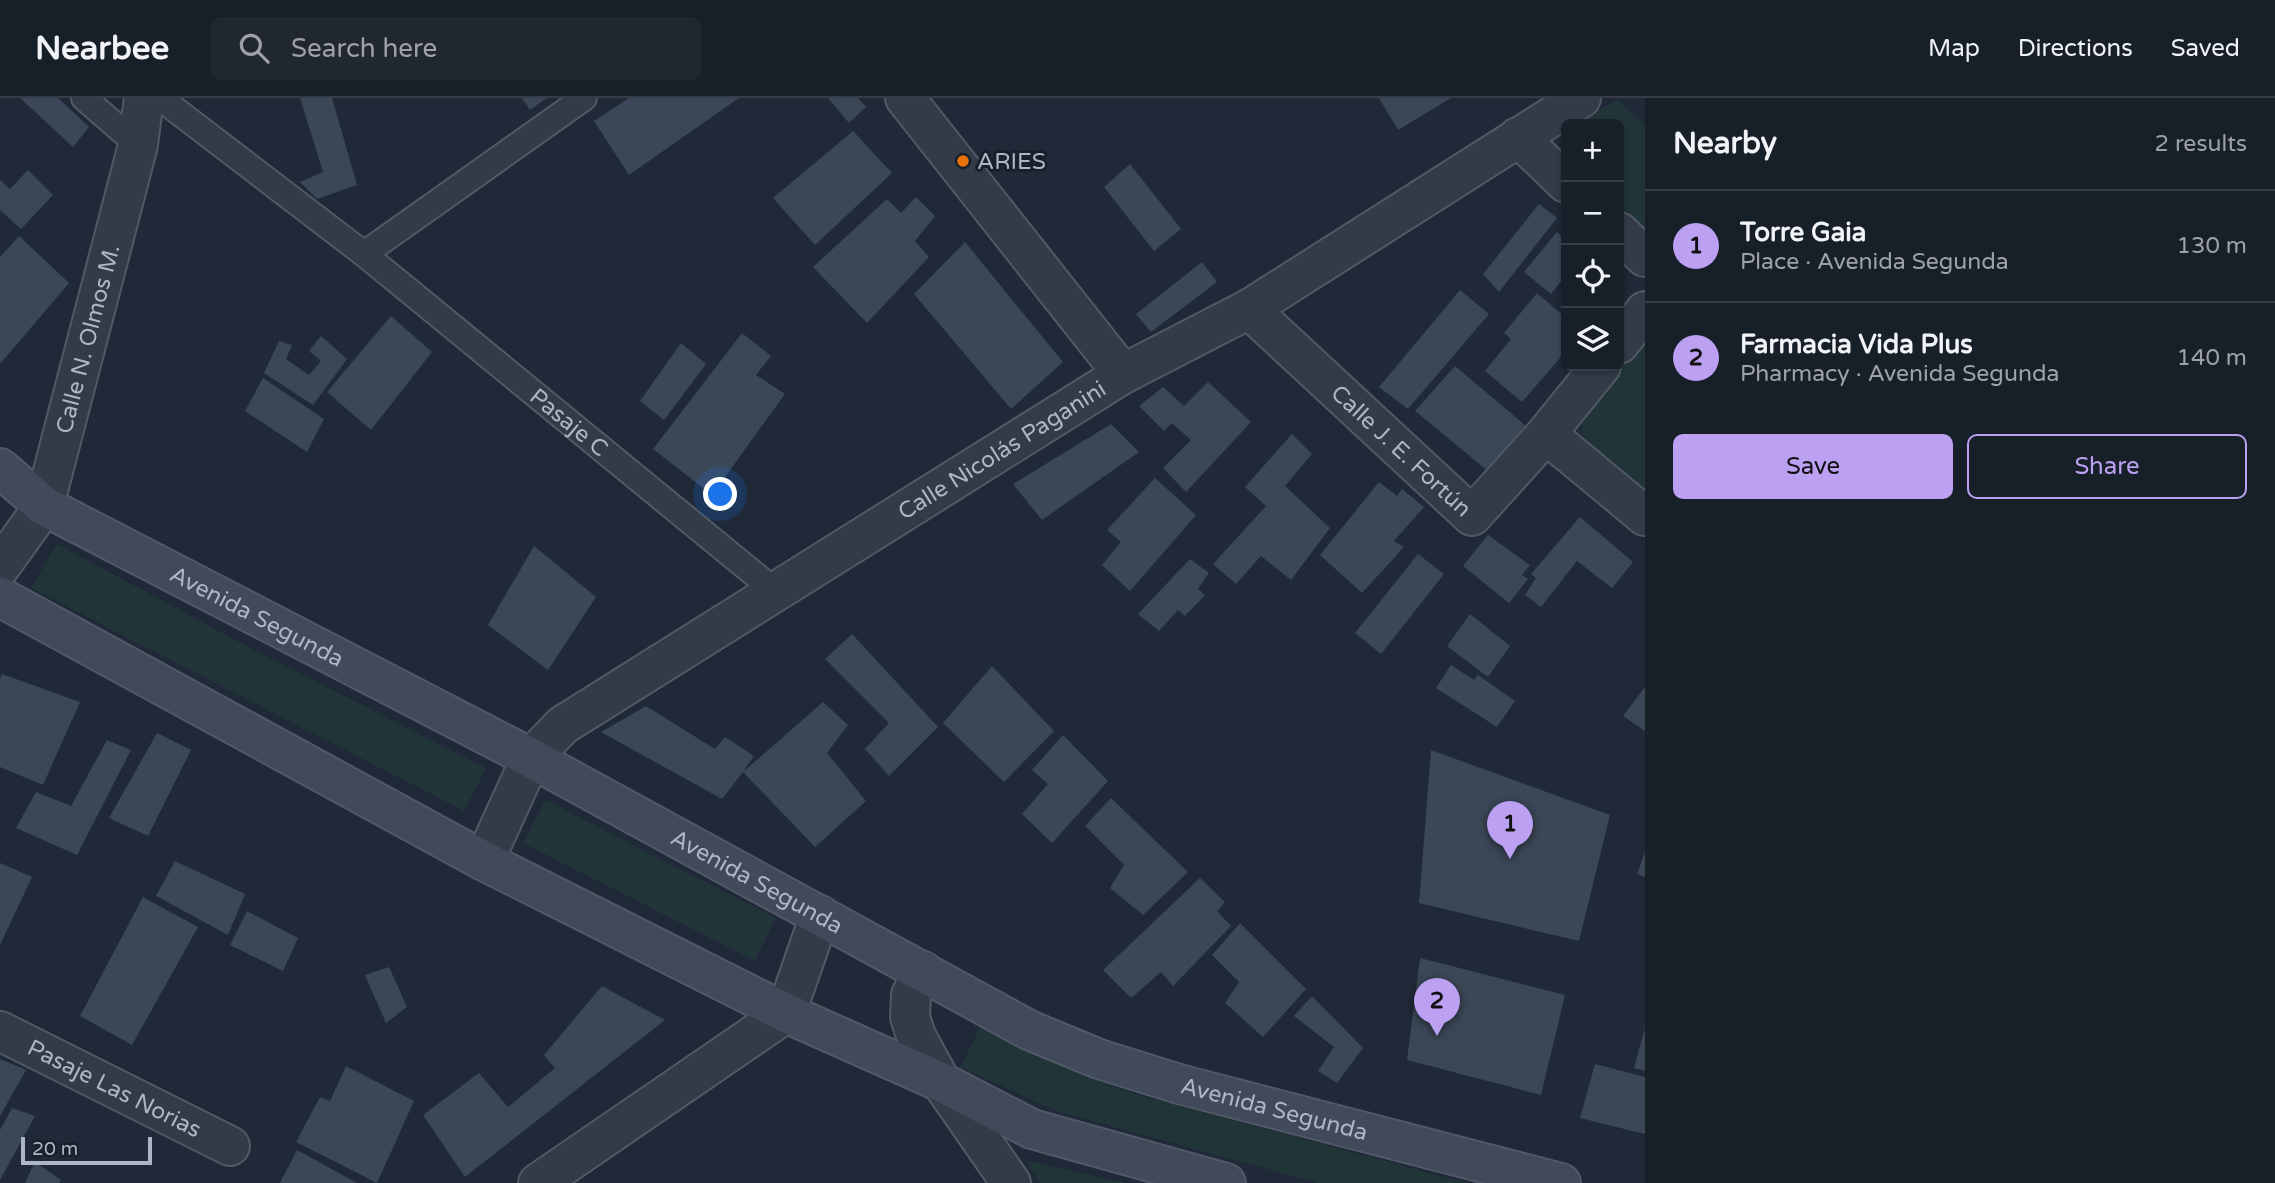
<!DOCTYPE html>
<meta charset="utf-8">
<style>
body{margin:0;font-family:"Varela Round",sans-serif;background:#202731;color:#f1f3f6}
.controls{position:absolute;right:21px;top:21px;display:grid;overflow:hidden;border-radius:10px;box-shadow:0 2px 5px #0004}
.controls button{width:63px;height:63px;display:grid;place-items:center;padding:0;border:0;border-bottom:2px solid #363d46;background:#171f29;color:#f1f3f6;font:35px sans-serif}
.scale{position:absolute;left:21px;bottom:18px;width:131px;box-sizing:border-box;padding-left:7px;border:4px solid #adb6c4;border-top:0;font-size:19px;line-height:24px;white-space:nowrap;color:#adb6c4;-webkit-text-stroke:5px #18202c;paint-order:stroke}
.you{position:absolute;left:721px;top:397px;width:24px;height:24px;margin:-18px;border:5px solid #fff;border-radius:50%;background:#1a73e8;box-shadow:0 0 0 10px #1a73e833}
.badge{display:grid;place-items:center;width:46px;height:46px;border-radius:50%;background:#bca0f2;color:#111;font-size:23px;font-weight:700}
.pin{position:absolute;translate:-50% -58px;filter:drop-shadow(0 2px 4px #0008)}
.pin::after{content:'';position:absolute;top:37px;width:24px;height:21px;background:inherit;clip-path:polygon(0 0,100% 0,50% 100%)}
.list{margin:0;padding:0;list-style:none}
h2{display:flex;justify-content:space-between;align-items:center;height:91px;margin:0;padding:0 28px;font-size:30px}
h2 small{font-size:23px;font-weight:400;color:#9ea2a8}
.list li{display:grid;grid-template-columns:46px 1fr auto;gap:21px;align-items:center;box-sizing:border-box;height:112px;padding:0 28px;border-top:2px solid #363d46}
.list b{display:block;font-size:26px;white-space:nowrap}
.list p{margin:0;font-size:23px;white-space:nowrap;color:#9ea2a8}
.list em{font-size:23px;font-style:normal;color:#9ea2a8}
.actions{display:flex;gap:14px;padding:21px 28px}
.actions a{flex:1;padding:16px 0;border:2px solid #bca0f2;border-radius:10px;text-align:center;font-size:24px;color:#bca0f2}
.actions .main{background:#bca0f2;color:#111}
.icon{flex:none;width:38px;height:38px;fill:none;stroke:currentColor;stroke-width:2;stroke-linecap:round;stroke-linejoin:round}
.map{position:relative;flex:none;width:1645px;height:1085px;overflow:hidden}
header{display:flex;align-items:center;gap:42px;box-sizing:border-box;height:98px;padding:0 35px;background:#171f29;border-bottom:2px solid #363d46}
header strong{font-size:33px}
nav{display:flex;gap:38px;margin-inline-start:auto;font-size:24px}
.search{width:490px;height:63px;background:#202731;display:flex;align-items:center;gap:18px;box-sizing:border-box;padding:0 24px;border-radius:10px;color:#9ea2a8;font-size:26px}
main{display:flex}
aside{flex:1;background:#171f29}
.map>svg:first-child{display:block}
.green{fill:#213538}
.building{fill:#3b4757}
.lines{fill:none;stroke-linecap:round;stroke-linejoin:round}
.service-casing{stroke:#505965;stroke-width:28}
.minor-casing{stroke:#505965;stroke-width:42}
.secondary-casing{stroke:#505965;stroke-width:42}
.service{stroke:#333b47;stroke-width:24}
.minor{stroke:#333b47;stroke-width:38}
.secondary{stroke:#414a5a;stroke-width:38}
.food-dot{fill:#e8710a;stroke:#18202c;stroke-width:2.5}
.labels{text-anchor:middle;stroke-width:6;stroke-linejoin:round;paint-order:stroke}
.poi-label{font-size:23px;fill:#adb6c4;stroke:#18202c;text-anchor:start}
.street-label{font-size:23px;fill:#adb6c4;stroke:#18202c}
</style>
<header>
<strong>Nearbee</strong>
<div class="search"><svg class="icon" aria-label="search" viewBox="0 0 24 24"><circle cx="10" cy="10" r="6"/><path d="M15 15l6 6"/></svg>Search here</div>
<nav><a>Map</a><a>Directions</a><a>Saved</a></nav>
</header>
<main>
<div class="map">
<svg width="1645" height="1085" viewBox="0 0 1645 1085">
<rect width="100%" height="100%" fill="#1f2937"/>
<!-- green -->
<g class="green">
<polygon points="1618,2 1645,27 1645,130 1619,109 1619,26 1567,26"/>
<path d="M1645,237V391L1584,340C1580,325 1582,317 1590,303Z"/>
<polygon points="57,446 254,552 486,670 464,713 31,490"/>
<polygon points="545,702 776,820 755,863 523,745"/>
<polygon points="980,929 1086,979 1139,997 1467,1085 1318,1085 1056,1013 960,969"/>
<polygon points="1025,1062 1125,1085 1040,1085"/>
</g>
<!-- building -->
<g class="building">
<polygon points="20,0 58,0 89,29 73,49"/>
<polygon points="300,0 332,0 357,87 317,101 300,84 323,74"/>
<polygon points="522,0 547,0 530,12"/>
<polygon points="629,0 739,0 629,77 594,23"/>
<polygon points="828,0 858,0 866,9 849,25"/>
<polygon points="1379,0 1451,0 1398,32"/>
<polygon points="853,33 892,75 815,147 773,100"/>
<polygon points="1130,66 1181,131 1154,153 1104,89"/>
<polygon points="28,72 53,97 21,131 0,112 0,82 10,91"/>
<polygon points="916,99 935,118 915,143 929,159 867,225 813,169 887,101 901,115"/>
<polygon points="1539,106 1557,120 1499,194 1483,176"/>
<polygon points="1557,134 1566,141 1566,177 1551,196 1524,174"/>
<polygon points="19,138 69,185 0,266 0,159"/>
<polygon points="965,144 1063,264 1011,311 914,196"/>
<polygon points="1202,164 1217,184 1151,234 1136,216"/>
<polygon points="1460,192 1489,216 1408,311 1379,289"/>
<polygon points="1537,195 1566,220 1566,253 1522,304 1485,273 1511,241 1504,235"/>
<polygon points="391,218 432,254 371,332 327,294"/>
<polygon points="742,235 771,258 756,277 785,296 712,397 653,351"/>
<polygon points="321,238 347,261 313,307 264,275 279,243 292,247 286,261 309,277 321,263 309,253"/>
<polygon points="681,245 706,266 664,322 640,303"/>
<polygon points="1455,268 1525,327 1488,373 1415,313"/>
<polygon points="263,280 324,321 307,354 245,313"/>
<polygon points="1208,284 1251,324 1186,394 1163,370 1191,342 1172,325 1164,333 1139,308 1163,289 1184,308"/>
<polygon points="1111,326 1139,354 1042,422 1013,386"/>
<polygon points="1292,336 1312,356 1285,388 1330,430 1291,482 1261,458 1236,486 1213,466 1266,408 1245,389"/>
<polygon points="1155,380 1196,417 1130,493 1102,467 1121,444 1107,432"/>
<polygon points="1379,384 1397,398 1402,391 1424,409 1394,443 1404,449 1362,495 1320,457"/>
<polygon points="1580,419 1633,464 1612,490 1577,463 1541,509 1525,497 1536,480 1531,476"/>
<polygon points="1488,437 1530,467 1522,477 1528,481 1509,505 1463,468"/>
<polygon points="534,448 596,499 548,572 488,527"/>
<polygon points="1418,456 1444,476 1381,556 1355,535"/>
<polygon points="1190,461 1209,475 1198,491 1205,497 1185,518 1178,512 1159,533 1138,516"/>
<polygon points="1470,516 1510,548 1488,579 1447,548"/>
<polygon points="852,536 938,629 889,678 865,651 889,625 825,561"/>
<polygon points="1451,567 1474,582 1478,577 1515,603 1497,629 1436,590"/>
<polygon points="992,568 1054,633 1004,684 943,625"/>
<polygon points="2,576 80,604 43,687 0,669 0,581"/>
<polygon points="1645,589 1645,633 1623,618"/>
<polygon points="823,604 848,627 827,655 866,703 815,749 743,674 722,701 601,634 646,608 715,651 725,639 754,658 743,674"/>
<polygon points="157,635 191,652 148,738 109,720"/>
<polygon points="1063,637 1108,683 1052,745 1022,716 1048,686 1032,672"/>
<polygon points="107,642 131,652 77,757 16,730 36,694 71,708"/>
<polygon points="1431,652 1610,717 1579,843 1419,805"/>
<polygon points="1111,700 1188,774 1143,817 1110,790 1124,767 1085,728"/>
<polygon points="1645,754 1645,779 1637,776"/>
<polygon points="175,763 245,796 228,837 156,798"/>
<polygon points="0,765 32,779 0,847"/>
<polygon points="1200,780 1225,804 1217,813 1231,828 1173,888 1161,874 1131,900 1103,872"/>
<polygon points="143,799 198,829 132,947 80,918"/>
<polygon points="247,813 298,840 283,873 230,847"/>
<polygon points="1240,825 1306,891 1263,939 1225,905 1239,884 1212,857"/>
<polygon points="1420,860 1565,897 1541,997 1407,962"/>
<polygon points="389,869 407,909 386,925 365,877"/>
<polygon points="602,888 665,922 465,1079 423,1017 479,975 508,1009 555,970 544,957"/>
<polygon points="1312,898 1363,950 1337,985 1318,973 1334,949 1294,918"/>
<polygon points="1644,933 1645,933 1645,973 1634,970"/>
<polygon points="0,961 26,972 0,1018"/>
<polygon points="1595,966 1645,979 1645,1036 1580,1020"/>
<polygon points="346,968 414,1003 377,1085 296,1044 320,999 330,1003"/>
<polygon points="12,1010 35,1018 0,1082 0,1032"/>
<polygon points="297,1052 357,1085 280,1085"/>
<polygon points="35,1064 61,1082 59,1085 25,1085"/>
</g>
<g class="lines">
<defs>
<g id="service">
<polyline points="84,0 138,47"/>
<path id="s1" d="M160,0L364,156L775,493"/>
<polyline points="364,156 584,0"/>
</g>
<g id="minor">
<polyline points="905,0 1123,276"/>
<polyline points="1518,39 1566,85"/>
<polyline points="1619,134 1645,159"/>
<path id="s2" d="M1249,211L1472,418L1546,336L1601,268"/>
<polyline points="1619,246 1645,213"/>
<polyline points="1546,336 1645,418"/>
<path id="s3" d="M0,469L44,408L138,47L144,0"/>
<path id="s4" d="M484,763L531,660L563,627L1123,276L1249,211L1581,0"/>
<polyline points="923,873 911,897 910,919 916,938 941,984 1011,1085"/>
<path id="s5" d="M0,933L230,1048"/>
<polyline points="538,1085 786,915 820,817"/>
</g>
<g id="secondary">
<path id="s6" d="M0,370L44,408L531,660L1029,932L1099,961L1179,986L1561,1085"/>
<polyline points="0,499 484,763 786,915 941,984 1032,1031 1226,1085"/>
</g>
</defs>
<!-- service casing -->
<use href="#service" class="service-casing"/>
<!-- minor casing -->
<use href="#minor" class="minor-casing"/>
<!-- secondary casing -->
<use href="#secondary" class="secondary-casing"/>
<!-- service -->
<use href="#service" class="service"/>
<!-- minor -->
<use href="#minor" class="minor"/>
<!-- secondary -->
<use href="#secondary" class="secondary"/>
</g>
<!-- markers -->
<circle class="food-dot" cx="963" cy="63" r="7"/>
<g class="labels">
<!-- poi labels -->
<g class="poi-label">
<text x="977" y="71">ARIES</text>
</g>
<!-- street labels -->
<g class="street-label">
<text dy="8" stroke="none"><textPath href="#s3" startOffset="248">Calle N. Olmos M.</textPath></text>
<text dy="8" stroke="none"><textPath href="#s1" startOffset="522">Pasaje C</textPath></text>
<text dy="8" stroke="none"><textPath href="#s2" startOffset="208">Calle J. E. Fortún</textPath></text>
<text dy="8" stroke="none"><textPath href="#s4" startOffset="677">Calle Nicolás Paganini</textPath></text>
<text dy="8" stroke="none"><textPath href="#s6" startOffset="298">Avenida Segunda</textPath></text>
<text dy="8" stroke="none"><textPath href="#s6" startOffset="864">Avenida Segunda</textPath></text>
<text dy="8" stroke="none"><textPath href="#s5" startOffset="128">Pasaje Las Norias</textPath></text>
<text dy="8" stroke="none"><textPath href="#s6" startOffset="1432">Avenida Segunda</textPath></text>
</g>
</g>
</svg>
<div class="controls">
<button>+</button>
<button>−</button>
<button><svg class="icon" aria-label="locate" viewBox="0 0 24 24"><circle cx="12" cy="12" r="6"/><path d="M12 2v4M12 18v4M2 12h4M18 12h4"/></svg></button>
<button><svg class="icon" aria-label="layers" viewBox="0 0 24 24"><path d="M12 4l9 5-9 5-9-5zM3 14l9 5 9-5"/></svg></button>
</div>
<div class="scale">20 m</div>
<div class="you"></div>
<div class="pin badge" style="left:1510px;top:761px">1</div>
<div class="pin badge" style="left:1437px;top:938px">2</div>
</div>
<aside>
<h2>Nearby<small>2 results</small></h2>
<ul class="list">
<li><span class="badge">1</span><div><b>Torre Gaia</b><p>Place · Avenida Segunda</p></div><em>130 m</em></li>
<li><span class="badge">2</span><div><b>Farmacia Vida Plus</b><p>Pharmacy · Avenida Segunda</p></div><em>140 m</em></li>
</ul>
<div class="actions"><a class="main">Save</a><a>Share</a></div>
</aside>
</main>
